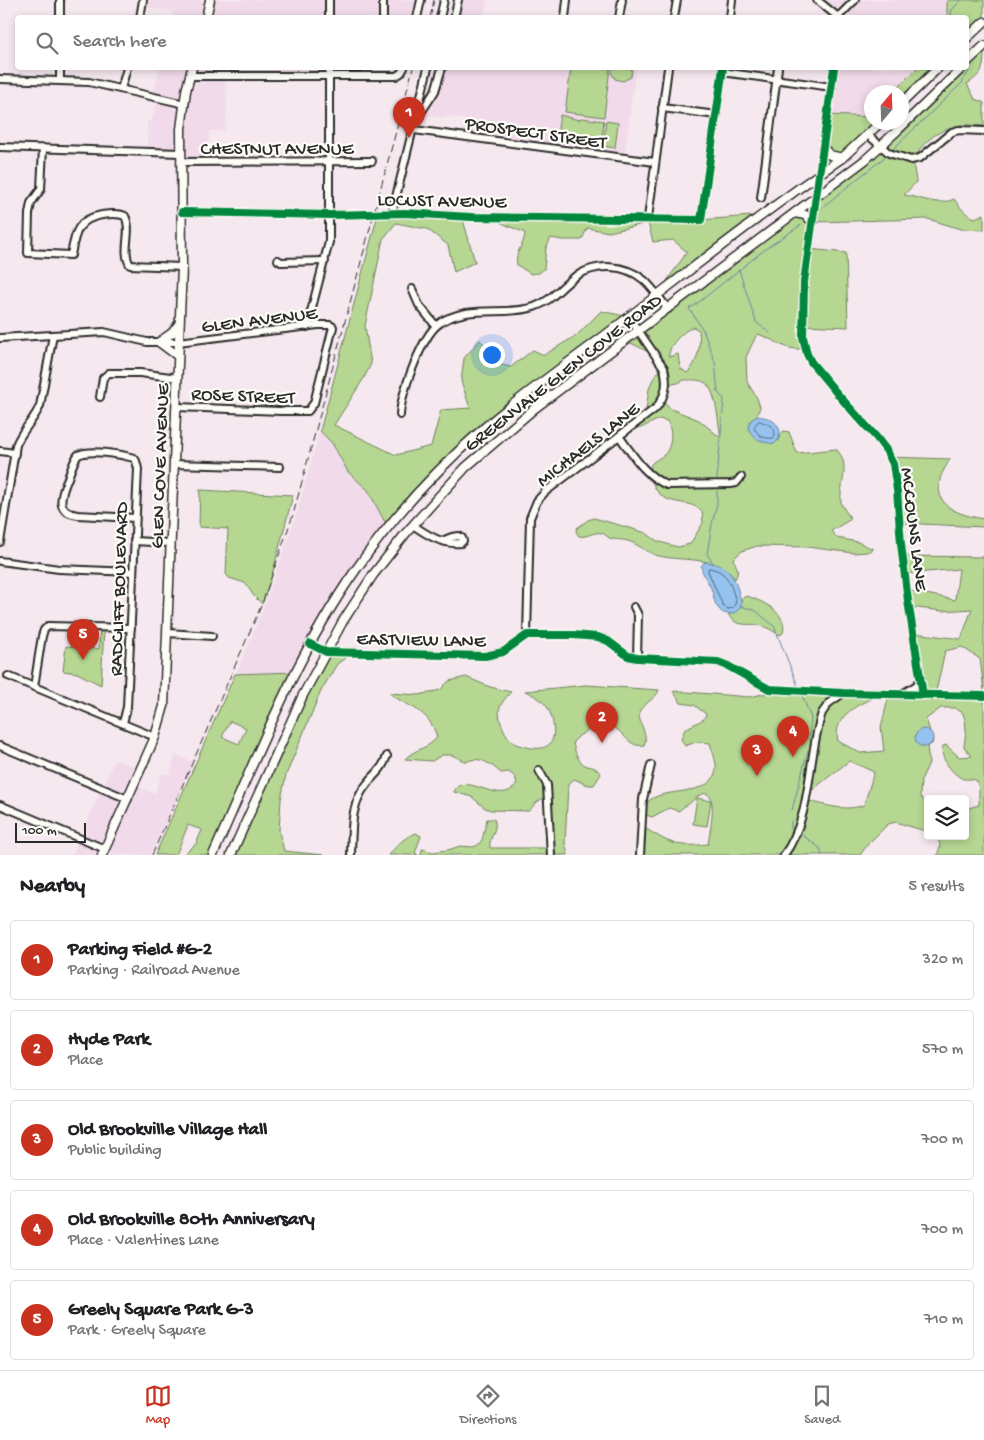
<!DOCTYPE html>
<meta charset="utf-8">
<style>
body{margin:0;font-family:"Gochi Hand",sans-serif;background:#f2f2f2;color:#202124}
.controls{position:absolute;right:15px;bottom:15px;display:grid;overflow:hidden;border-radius:5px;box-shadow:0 2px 8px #0003}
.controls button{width:45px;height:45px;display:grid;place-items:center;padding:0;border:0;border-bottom:1px solid #e0e0e0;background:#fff;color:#202124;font:25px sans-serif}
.compass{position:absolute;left:864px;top:85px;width:45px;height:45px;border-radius:50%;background:#fff;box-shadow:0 2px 8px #0003;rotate:19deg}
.scale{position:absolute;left:15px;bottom:12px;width:71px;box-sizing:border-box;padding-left:5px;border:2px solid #2b2b2b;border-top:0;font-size:14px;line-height:18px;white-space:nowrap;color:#2b2b2b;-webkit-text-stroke:4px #fdfcf7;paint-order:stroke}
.you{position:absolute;left:491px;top:354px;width:18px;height:18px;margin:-12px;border:4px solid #fff;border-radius:50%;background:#1a73e8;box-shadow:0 0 0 8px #1a73e833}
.badge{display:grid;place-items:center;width:32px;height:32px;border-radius:50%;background:#c8321e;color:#fff;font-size:16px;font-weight:700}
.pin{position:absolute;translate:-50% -41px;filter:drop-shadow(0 1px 2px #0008)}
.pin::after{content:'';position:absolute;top:26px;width:18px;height:15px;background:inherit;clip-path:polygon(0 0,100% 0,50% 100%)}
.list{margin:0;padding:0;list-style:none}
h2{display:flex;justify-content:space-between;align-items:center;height:65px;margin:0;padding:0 20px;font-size:21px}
h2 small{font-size:16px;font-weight:400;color:#757577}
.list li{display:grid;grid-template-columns:32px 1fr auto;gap:15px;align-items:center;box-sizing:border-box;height:80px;margin:0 10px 10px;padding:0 10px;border:1px solid #e0e0e0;border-radius:5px}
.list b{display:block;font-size:19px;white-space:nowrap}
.list p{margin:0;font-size:16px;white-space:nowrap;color:#757577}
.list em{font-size:16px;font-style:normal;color:#757577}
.icon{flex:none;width:28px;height:28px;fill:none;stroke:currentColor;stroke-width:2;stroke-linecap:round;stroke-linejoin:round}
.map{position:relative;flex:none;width:984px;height:855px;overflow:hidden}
.search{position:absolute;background:#fff;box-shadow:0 2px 8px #0003;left:15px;right:15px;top:15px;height:55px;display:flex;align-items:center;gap:12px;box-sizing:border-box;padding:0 18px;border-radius:5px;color:#757577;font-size:19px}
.sheet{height:515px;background:#fff}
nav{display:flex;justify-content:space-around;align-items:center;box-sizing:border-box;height:70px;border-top:1px solid #e0e0e0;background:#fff;font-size:14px;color:#757577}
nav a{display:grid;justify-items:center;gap:2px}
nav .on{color:#c8321e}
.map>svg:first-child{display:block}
.built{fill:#f1dae9}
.green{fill:#b5d792;stroke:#70815e;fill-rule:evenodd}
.water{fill:#95c2ef;stroke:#6b86a1}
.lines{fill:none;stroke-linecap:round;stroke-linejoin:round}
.shore{stroke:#556779;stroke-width:1}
.stream{stroke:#6b86a1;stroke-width:1}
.minor-casing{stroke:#2b2b2b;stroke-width:10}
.major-casing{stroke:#2b2b2b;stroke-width:11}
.minor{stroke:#fdfcf7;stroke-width:6}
.major{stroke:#fdfcf7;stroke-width:8}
.rail{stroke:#2b2b2b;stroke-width:1;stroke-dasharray:8 4;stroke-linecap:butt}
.cycleway-casing{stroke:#fdfcf7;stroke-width:11}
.cycleway{stroke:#00873e;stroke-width:8}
.labels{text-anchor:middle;stroke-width:4.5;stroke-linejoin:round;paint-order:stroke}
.street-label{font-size:19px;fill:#2b2b2b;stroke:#fdfcf7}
</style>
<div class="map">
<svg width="984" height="855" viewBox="0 0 984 855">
<rect width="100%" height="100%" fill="#f6e8ef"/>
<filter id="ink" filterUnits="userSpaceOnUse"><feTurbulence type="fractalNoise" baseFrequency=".02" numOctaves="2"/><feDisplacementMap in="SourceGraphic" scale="10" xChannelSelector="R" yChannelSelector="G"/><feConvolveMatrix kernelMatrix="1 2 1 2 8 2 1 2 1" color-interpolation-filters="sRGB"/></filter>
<g filter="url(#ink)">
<!-- built -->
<g class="built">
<polygon points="143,0 418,0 414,18 172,18 173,12 143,7"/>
<polygon points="458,0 487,0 484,17 454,18"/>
<polygon points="817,0 949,0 947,2 946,18 838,17"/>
<polygon points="160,68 237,68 237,76 226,76 227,109 225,131 209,131 208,162 181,162 181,153 148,153 147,120 152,121 158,98 152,97"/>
<polygon points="442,68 636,68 624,158 462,137 464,119 447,116 446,118 420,114 426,107"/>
<polygon points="834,68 917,68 893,92 872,92 871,115 869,117 828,115"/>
<polygon points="320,431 332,443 348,472 368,490 388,528 363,559 295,672 236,674 265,604 296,516"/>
<polygon points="175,755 193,762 151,855 72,855 115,759 141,769 134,785 155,794 161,773 170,775"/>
</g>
<!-- green -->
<g class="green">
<polygon points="949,0 984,0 984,22 967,39 966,18 947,18 947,2"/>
<path d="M984,47C984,68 984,73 967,84L975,99L984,103V126C977,126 968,124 960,125C941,128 914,145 914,167C914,172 916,177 916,182L904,195C921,197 937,207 954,199C961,208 964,214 975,218L984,214V230L961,229L928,219L813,222L809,249L846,253L848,327L803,325L805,348C787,353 773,338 757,334L746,357L747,382L757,398L760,407L757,416L750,421L779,441L780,434L784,431L789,432L797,453L836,449C852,465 839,484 841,502C842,507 848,514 851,519L831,531L837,538L858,542L873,549L867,552L854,553L807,547L757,546L742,551L733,559C737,567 740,571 735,579C718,555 684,562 659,556C649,554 640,546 631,542C622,539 619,540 612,539C608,538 605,534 602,533C594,531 587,538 579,536L576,532L577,528L588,520L594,518L633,529L646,533L657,541L670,545L678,547L690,544L703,523L702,511C693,503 684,504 673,501C655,497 649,480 651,464C655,460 660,458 664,455C672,447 673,430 667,421L659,419L641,428L632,426L646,410L649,389L652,381L657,373L668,365L662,359L627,341L795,213L812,222L816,198L861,163L964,68H966L967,65ZM693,327L699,330C701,344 698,364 687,373L680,368L678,354L669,357C668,345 683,331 693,327ZM684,380C690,380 698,379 704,382C717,389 718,424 721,438L699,420L671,409L660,397L661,390L665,385L678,383Z"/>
<polygon points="571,68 610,68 604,117 565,112"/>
<polygon points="612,68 632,68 631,77 623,81 615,79 611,73"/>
<polygon points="917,68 938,68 902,103 902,92 893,92"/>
<polygon points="560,115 579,120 581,118 604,121 601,146 561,141 558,128"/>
<polygon points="828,115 869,117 871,115 872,122 881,123 842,158 823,150"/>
<polygon points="606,121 618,123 615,148 603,146"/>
<polygon points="378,214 462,216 475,262 454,272 448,245 427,229 396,223 383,239 365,326 371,364 364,378 334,425 396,455 431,446 441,410 470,408 461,381 464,358 480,340 485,345 488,362 511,367 533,350 544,355 577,335 601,311 629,317 485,427 388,528 368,490 348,472 332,443 320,431"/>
<path d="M764,215L657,295L687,252L673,240L653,242L648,223L609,232L587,228L582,240H562L551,238L546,248L544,269L539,273L531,274L517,265C514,251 524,247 525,233L488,217L701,220Z"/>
<path d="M889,457L950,459C947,465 941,473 940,480C934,509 962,515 984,519V527L900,523Z"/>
<polygon points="200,490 293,495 272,575 262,604 254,596 245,583 229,578 226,574 228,529 199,527"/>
<path d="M902,556L984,557V690L980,659L962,647L945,651L935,696H984V855H937L940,847L939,841L933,836H965V809L979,805V789L977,781C971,777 966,781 961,778C951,772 939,757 943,746L946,745L959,757L972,756L964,747L966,730L965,720L963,713L955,708H941L926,719L933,741L932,744L927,746L929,763L921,780L920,796L928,807V832L896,822L888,824L868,844L860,855H641L643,827C669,843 676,848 708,844C710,831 723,772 691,802C687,806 683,806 679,811L669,808L652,817L646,815C638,780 712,804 716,770C717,761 712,751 710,743L696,742L685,746L681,739L685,729L704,719L706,714L694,705L681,703L673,691L750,697L780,690L822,692L829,704L843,694H880C861,704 832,714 838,741L860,753L884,751L881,727L889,695L923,696L914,633L961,639L972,609L943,611L909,607L907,590L955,600L959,569L905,574ZM849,761L874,772L864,805C844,812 826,805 805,800L806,795Z"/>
<path d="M747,596C762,601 789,613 783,633L780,635C775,633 771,629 765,627C751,621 737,630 728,614C738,614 740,606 742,598Z"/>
<polygon points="100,627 104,627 101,685 77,673 63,671 66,646 99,649"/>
<polygon points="326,652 352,653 337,664 321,691 286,775 281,799 279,831 284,851 323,855 231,855"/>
<path d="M295,672L212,855H183L196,844L202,830L188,825L176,855H155L235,674ZM230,721L246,728L239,744L222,737Z"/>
<path d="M466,677L490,687L511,692C506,697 500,704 499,711C499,721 505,736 513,742C515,745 520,745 523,746C544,752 557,747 553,723C550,705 541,698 525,691L586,685L659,690C656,700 639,705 639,714C639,724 649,736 644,745C629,748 625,733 613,727C609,725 602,725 597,724L579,736L573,742C574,750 578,763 587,766C593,767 597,768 601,774L594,785H588L574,779L568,785L565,843L568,855H421L422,849L433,852L448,850L460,846L473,847L478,845L482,840L487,819H494C499,830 488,837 490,848H548L547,795L536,803L529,811L491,810L485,808L472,797L454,792C462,768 503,810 517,783L515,777L509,772L501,773C491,764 479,755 466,762L452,755H442L432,761L405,759C414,749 430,748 437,737C428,708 410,709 389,693L419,695L440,690L449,681Z"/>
<polygon points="697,798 711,801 707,826 693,824"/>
<path d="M416,833L421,836L415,853L418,855H389C396,846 404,837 416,833Z"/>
</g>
<!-- water -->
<g class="water">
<path d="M757,416C762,417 768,417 773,421C782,427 782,438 774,444C760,441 755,441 748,428L750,421Z"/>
<path d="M705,562C724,564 733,572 738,590C739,595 742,600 741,605C738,615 724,617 719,609C714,604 714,597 712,591C709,582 702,575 701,566Z"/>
<circle cx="924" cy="738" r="9"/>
</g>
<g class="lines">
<!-- shore -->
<g class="shore">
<path d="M759,421C768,423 778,428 774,438C765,439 757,436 754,427Z"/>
<path d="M709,568C729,571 731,586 736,602L733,608L728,609L723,606L708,571Z"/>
</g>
<!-- stream -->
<g class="stream">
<polyline points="952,18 951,11 961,0"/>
<polyline points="892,150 962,83 969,71"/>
<polyline points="821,208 885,157"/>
<polyline points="739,270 756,322 770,333"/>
<polyline points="717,479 724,399 718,393 715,362 703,330 689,308 694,306 768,247 801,225"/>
<polyline points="713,563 707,554 712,524 717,504 717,491"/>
<polyline points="741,606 756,611 774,626 798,686"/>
<polyline points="802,695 811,718 809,739"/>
<polyline points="792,810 808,750"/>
<polyline points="791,821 791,828 793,830"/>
<polyline points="801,834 820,848 822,855"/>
</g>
<defs>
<g id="minor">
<polyline points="329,0 329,18"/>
<polyline points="817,0 838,17"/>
<polyline points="838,17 855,0"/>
<polyline points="60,18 60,0"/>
<polyline points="140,18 143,0"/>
<polyline points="383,18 383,0"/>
<polyline points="417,18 421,0"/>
<polyline points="440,18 444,0"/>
<polyline points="454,18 458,0"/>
<polyline points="565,18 567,0"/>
<polyline points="619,18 622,0"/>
<polyline points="674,18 677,0"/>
<polyline points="730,18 732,0"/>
<polyline points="834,68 804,282 803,337 807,354 811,362 840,397 877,438 886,450 893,464 897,490 901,544 908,601 923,695"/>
<polyline points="722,72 832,87"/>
<polyline points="190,76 396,76 401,73 404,68"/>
<polyline points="0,79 89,82 185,104"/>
<polyline points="60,81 60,68"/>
<polyline points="121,89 127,68"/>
<polyline points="662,108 717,115"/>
<polyline points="418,117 435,91 442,68"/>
<polyline points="414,130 655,162"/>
<polyline points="868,135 889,153 911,160 920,158 952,132 959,130 984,131"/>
<polyline points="0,147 181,153"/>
<path d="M43,148L41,189L31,203L29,214L28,253L71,255C75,233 77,219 102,215C109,214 118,213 125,216C133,231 121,250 130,265L182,267"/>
<polyline points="181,162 372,161"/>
<polyline points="761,198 778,68"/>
<polyline points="182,212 330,215 404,213 471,217 701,220 723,68"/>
<polyline points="392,213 428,68"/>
<polyline points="648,218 668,68"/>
<polyline points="278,260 281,262 325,261"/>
<polyline points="412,289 419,305 436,326"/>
<polyline points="307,327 329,242 329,68"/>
<polyline points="0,338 104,332 147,342 178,342 318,325 330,325 333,327 314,403 308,411 281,411 177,407"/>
<polyline points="100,397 103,378 109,373 140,373 178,378"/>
<path d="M400,415C401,393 420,343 435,327C442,320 455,315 466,313C488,309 512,314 534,307C552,301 561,286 576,276C597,263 625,264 644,280C653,288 660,299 668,309"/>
<path d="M619,436C633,455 645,476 667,485L731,484L736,483L741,477"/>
<polyline points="0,451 15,453"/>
<polyline points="174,464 280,467"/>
<path d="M413,525C427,535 443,545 461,543L463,541L462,538L459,536L452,537L442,541"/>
<polyline points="134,541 171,543"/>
<path d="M0,542L16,445C22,430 34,420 40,406L53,335"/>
<polyline points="0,561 59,569 133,572"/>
<polyline points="634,607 638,615 637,658"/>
<polyline points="168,633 212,636"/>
<path d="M527,635L530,518L537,501L545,492L656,408C666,395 668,384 664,368L629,317"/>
<polyline points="310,644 326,652 485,656 503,652 527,635 573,635 598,637 608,641 628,656 637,658 718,662 728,666 769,689 843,693 984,696"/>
<polyline points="8,676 155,737"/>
<polyline points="34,687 42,636 44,630 48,626 131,628"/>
<polyline points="902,694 917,685 921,678"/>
<path d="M123,723L127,707L138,469L136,461L134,458C120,454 90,449 78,455C73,462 71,470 68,478C62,493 53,512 78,515L135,518"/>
<polyline points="0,746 128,799"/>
<polyline points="539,770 547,785 551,855"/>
<polyline points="0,805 105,849"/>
<path d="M351,855C352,830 350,804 367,784C376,772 381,772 387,756"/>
<polyline points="640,855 643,799 651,765"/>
<path d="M784,855C813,815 807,758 822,713L829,703L842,694"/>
</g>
<g id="major">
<polyline points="206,18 210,0"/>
<polyline points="966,39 984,22"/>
<polyline points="966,63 984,46"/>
<polyline points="902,103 938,68"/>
<polyline points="823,148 830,155 842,158"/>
<polyline points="795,213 805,215 813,222"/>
<polyline points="178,356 159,342 172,333 179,324"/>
<polyline points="102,855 155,737 164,706 182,267 181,129 186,91 192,68"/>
<path d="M213,855C256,759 294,658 355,571C391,519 436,470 484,428C527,391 576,358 621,323C694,267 766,210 842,158L881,122"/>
<polyline points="231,855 303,695 343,621 373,575 406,533 432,504 466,467 535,408 865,160 899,129 962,68"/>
</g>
</defs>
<!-- minor casing -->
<use href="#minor" class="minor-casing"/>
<!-- major casing -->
<use href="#major" class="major-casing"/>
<!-- minor -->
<use href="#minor" class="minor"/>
<!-- major -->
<use href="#major" class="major"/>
<!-- rail -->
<g class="rail">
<polyline points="430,18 434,0"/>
<polyline points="152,855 262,604 293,515 413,68"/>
</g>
<defs>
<g id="cycleway">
<polyline points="834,68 804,282 803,337 807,354 811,362 840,397 877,438 886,450 893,464 897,490 901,544 908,601 923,695"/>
<polyline points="182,212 330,215 404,213 471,217 701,220 723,68"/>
<polyline points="310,644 326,652 485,656 503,652 527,635 573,635 598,637 608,641 628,656 637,658 718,662 728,666 769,689 843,693 984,696"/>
</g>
</defs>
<!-- cycleway casing -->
<use href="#cycleway" class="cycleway-casing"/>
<!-- cycleway -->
<use href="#cycleway" class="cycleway"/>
</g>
</g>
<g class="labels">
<!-- street labels -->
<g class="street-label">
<text transform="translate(536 131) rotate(8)" y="7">PROSPECT STREET</text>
<text x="277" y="154">CHESTNUT AVENUE</text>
<text transform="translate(442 199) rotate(1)" y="7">LOCUST AVENUE</text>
<text transform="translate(259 318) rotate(-7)" y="7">GLEN AVENUE</text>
<text transform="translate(562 371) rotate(-38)" y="7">GREENVALE GLEN COVE ROAD</text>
<text transform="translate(243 394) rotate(2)" y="7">ROSE STREET</text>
<text transform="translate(587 443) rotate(-38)" y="7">MICHAELS LANE</text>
<text transform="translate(158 466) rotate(-88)" y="7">GLEN COVE AVENUE</text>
<text transform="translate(916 529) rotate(83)" y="7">MCCOUNS LANE</text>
<text transform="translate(117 589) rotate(-88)" y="7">RADCLIFF BOULEVARD</text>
<text transform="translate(421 638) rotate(1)" y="7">EASTVIEW LANE</text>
</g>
</g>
</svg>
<div class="controls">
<button><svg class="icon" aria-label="layers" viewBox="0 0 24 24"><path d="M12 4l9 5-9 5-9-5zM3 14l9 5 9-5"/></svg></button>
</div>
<svg class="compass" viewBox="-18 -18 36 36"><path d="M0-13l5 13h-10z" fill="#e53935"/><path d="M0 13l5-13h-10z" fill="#757577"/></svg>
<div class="scale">100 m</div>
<div class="you"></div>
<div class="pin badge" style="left:409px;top:138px">1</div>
<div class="pin badge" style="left:602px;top:743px">2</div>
<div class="pin badge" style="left:757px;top:776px">3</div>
<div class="pin badge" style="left:793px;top:757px">4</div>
<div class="pin badge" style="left:83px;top:660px">5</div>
<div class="search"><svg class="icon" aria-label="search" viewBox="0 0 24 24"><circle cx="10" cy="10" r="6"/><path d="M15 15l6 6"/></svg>Search here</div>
</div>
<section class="sheet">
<h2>Nearby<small>5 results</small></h2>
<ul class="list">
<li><span class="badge">1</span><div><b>Parking Field #G-2</b><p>Parking · Railroad Avenue</p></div><em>320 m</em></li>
<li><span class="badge">2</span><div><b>Hyde Park</b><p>Place</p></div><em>570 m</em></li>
<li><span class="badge">3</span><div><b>Old Brookville Village Hall</b><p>Public building</p></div><em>700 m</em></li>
<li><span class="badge">4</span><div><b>Old Brookville 80th Anniversary</b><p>Place · Valentines Lane</p></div><em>700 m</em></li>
<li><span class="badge">5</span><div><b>Greely Square Park G-3</b><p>Park · Greely Square</p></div><em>710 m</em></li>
</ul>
</section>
<nav>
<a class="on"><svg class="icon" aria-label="map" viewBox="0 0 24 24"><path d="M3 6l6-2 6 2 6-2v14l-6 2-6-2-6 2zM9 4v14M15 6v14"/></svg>Map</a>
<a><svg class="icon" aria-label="directions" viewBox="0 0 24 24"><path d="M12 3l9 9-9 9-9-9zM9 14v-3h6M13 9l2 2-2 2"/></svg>Directions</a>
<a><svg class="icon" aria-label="saved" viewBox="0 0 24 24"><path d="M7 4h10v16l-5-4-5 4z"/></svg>Saved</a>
</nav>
